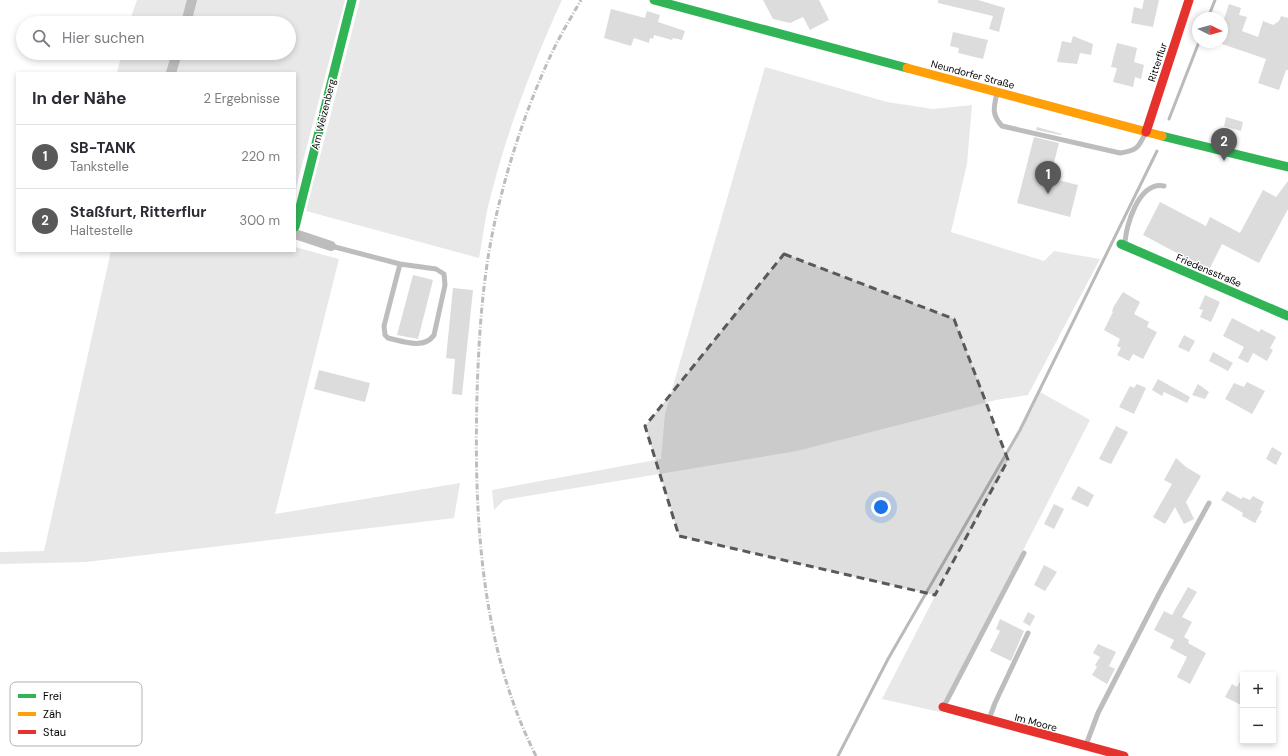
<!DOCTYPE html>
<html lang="de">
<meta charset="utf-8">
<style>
body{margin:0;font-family:"DM Sans",sans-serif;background:#f7f7f7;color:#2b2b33}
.controls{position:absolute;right:12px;bottom:12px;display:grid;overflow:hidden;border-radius:0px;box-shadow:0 2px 6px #0003}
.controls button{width:36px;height:36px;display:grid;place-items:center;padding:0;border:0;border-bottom:1px solid #e1e1e2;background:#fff;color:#2b2b33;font:20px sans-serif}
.compass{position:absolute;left:1192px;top:12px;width:36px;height:36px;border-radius:50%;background:#fff;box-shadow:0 2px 6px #0003;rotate:95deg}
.you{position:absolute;left:881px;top:507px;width:14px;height:14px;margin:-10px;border:3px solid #fff;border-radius:50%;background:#1a73e8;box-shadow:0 0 0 6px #1a73e833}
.badge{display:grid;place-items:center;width:26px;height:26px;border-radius:50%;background:#595959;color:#fff;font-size:13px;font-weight:700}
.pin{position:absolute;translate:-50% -33px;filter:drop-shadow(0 1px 2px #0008)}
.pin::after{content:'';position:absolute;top:21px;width:14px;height:12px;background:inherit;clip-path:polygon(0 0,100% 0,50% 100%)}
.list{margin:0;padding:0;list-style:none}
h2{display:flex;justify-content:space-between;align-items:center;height:52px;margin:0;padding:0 16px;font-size:17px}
h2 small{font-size:13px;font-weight:400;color:#7c7c81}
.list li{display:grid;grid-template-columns:26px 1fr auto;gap:12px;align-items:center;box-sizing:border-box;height:64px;padding:0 16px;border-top:1px solid #e1e1e2}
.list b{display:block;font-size:15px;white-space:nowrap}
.list p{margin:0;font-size:13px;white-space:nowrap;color:#7c7c81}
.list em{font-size:13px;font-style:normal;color:#7c7c81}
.icon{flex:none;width:22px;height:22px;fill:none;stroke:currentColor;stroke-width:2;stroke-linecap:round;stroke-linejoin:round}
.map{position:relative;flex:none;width:1288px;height:756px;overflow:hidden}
.search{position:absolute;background:#fff;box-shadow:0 2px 6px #0003;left:16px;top:16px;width:280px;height:44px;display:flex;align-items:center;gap:10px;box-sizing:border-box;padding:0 14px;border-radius:22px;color:#7c7c81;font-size:15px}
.panel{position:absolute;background:#fff;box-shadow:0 2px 6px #0003;left:16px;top:72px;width:280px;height:180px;border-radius:0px}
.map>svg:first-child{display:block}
.green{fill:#e8e8e8}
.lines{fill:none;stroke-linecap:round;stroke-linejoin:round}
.stream{stroke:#bababa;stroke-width:3}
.building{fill:#dcdcdc}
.lane{stroke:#bdbdbd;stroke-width:5}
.street{stroke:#bdbdbd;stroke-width:10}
.fast{stroke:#30b455;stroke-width:9}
.slow{stroke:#ff9f0a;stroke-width:9}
.jam{stroke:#e5322d;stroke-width:9}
.rail{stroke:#bdbdbd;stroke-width:3;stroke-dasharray:6 2 1 2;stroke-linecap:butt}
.marked{fill:#595959;fill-opacity:0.2;stroke:#595959;stroke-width:3;stroke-dasharray:8 5;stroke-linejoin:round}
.labels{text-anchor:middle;stroke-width:3;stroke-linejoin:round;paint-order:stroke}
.street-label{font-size:10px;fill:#000;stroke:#fff}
.key{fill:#fff;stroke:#b2b2b2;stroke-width:1}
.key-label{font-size:11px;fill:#000}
</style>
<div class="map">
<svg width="1288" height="756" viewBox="0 0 1288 756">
<rect width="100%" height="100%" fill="#fff"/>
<!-- green -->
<g class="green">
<polygon points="137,0 345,0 295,192 295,73 117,73 122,53 289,53 289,23 129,23"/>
<path d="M360,0H562C533,63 508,128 491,195C485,216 483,238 479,258L306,211Z"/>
<polygon points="765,67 887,102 933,109 972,105 967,164 951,232 1044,261 1054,251 1100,259 1028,395 996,400 797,451 504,500 494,510 492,490 661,459 665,414"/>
<polygon points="295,247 339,259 275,514 460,483 454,518 86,562 0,564 0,552 44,551 111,251 295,251"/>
<polygon points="1040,392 1090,420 940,712 882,699"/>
</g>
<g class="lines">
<!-- stream -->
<g class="stream">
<polyline points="1208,18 1215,0"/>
<polyline points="1169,119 1199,42"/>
<polyline points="838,756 888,659 1020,430 1157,151"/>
</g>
</g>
<!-- building -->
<g class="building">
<polygon points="763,0 819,0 829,20 810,30 803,17 790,23 773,19"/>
<polygon points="938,0 978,0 1005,8 999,32 989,29 993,16 938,3"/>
<polygon points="1144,0 1159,0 1153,27 1131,23 1134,7 1142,9"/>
<polygon points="1229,4 1241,8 1239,15 1247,17 1242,31 1258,37 1263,21 1273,25 1279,21 1281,16 1288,18 1288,70 1286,70 1279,90 1258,83 1266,59 1222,44 1222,25"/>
<polygon points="611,9 645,18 647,11 660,15 658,22 685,31 682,40 673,38 672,40 654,35 653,39 650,38 649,43 634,38 631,46 604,38"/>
<polygon points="953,32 988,40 983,59 958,53 959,48 950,46"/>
<polygon points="1073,36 1093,44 1091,55 1080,53 1077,64 1057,62 1062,41 1071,43"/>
<polygon points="1117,43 1137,48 1134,62 1144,65 1141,79 1135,77 1133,87 1113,82 1117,68 1111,67"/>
<polygon points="1226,117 1243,122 1241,131 1224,126"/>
<polygon points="1037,127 1062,134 1061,135 1036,130"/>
<polygon points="1034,137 1059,143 1050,178 1078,185 1070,217 1017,203"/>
<polygon points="1288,181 1288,209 1259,263 1222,244 1209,270 1143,235 1160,202 1206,226 1210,217 1240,233 1263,190 1276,197"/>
<polygon points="413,275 433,280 418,339 397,335"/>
<polygon points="453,288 473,290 462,395 452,394 455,359 446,358"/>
<polygon points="1123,292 1140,302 1134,314 1149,322 1147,327 1157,332 1143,359 1133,354 1129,361 1117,355 1121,348 1117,346 1120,339 1104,330 1113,312 1112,311 1114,306"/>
<polygon points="1205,295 1220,302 1211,322 1200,317 1203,310 1199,309"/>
<polygon points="1232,318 1259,332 1261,329 1276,337 1270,348 1273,350 1267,361 1253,353 1248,363 1238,358 1244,347 1223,336"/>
<polygon points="1184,335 1195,341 1189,352 1178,347"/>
<polygon points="1213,352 1233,363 1228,371 1209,361"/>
<polygon points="319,370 370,383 365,402 314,389"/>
<polygon points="1158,379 1190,397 1187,403 1164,392 1162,396 1152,390"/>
<polygon points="1247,382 1265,391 1252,414 1225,399 1234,383 1244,387"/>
<polygon points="1137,384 1146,388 1134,414 1119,407 1130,386 1134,388"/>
<polygon points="1198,384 1209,392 1205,399 1192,395"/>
<polygon points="1116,426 1128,432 1111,464 1099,459"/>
<polygon points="1272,447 1282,453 1276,465 1266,459"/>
<polygon points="1176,458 1186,467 1201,476 1186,502 1194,519 1184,524 1175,507 1165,524 1153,517 1172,484 1164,480"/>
<polygon points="1078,486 1094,495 1088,507 1071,499"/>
<polygon points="1227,491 1241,499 1243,497 1250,500 1253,496 1264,502 1260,510 1262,511 1255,523 1242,516 1243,513 1221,500"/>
<polygon points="1054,504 1064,509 1054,529 1044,524"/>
<polygon points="1044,565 1057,572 1045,591 1034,585"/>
<polygon points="1188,587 1197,592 1182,617 1192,622 1184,637 1189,640 1188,643 1206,653 1190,684 1177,677 1187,657 1170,648 1174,640 1154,630 1164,611 1172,615"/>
<polygon points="1028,612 1035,616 1030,626 1023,622"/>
<polygon points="1000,619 1024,631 1011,661 990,651 1000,631 996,629"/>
<polygon points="1098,644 1116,652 1109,666 1115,669 1107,684 1092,675 1097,667 1095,665 1100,657 1093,653"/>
<polygon points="1243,676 1243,706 1225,697 1232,684 1237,687"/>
</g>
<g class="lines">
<!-- lane -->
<g class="lane">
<path d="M997,93C994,107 991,114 1002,126L1120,153C1138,150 1138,148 1146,132"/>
<path d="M1125,245C1125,226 1139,181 1164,186"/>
<path d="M331,246L400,264L436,269L444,274L445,285L434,335C424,350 402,341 388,338L385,335L384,326L400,264"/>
<polyline points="944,706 1024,553"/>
<polyline points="989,719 995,703 1028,633"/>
<polyline points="1086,745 1098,713 1159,594 1209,503"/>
</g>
<!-- street -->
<g class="street">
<polyline points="186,23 192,0"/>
<polyline points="171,73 177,53"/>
<polyline points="295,234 331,246"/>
</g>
<!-- fast -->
<g class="fast">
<polyline points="654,0 907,68"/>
<polyline points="1162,136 1288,167"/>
<polyline points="295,227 352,0"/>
<polyline points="1121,244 1288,316"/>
</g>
<!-- slow -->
<polyline class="slow" points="907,68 1162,136"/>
<!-- jam -->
<g class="jam">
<polyline points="1146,132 1189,0"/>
<polyline points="943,707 1124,756"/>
</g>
<!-- rail -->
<path class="rail" d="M536,756C480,645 474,516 477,395C479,330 483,267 499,204C511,155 528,105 549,59C558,39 570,19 581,0"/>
</g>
<!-- marked area -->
<path class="marked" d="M784,254L954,319L1008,460L935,595L679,536L645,426Z"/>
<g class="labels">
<!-- street labels -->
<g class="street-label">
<text transform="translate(1157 62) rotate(-72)" y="4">Ritterflur</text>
<text transform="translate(973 74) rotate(15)" y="4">Neundorfer Straße</text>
<text transform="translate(323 114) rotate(-76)" y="4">Am Weizenberg</text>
<text transform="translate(1209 270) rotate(23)" y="4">Friedensstraße</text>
<text transform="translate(1036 722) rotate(15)" y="4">Im Moore</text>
</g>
</g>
<!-- legend -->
<rect x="10" y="682" width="132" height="64" rx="6" class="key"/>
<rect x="18" y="694" width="18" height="4" fill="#30b455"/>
<rect x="18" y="712" width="18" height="4" fill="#ff9f0a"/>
<rect x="18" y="730" width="18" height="4" fill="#e5322d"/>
<g class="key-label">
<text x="43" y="700">Frei</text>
<text x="43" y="718">Zäh</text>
<text x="43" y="736">Stau</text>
</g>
</svg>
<div class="controls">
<button>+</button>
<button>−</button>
</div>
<svg class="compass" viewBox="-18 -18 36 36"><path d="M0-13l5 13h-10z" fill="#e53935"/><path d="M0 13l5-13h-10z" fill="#7c7c81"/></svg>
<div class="you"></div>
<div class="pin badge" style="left:1048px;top:194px">1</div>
<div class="pin badge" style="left:1224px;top:161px">2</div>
<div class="search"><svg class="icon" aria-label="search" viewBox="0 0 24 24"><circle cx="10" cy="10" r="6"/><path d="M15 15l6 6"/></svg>Hier suchen</div>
<section class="panel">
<h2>In der Nähe<small>2 Ergebnisse</small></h2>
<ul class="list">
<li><span class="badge">1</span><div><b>SB-TANK</b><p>Tankstelle</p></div><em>220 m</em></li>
<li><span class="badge">2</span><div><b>Staßfurt, Ritterflur</b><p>Haltestelle</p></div><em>300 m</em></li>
</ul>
</section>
</div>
